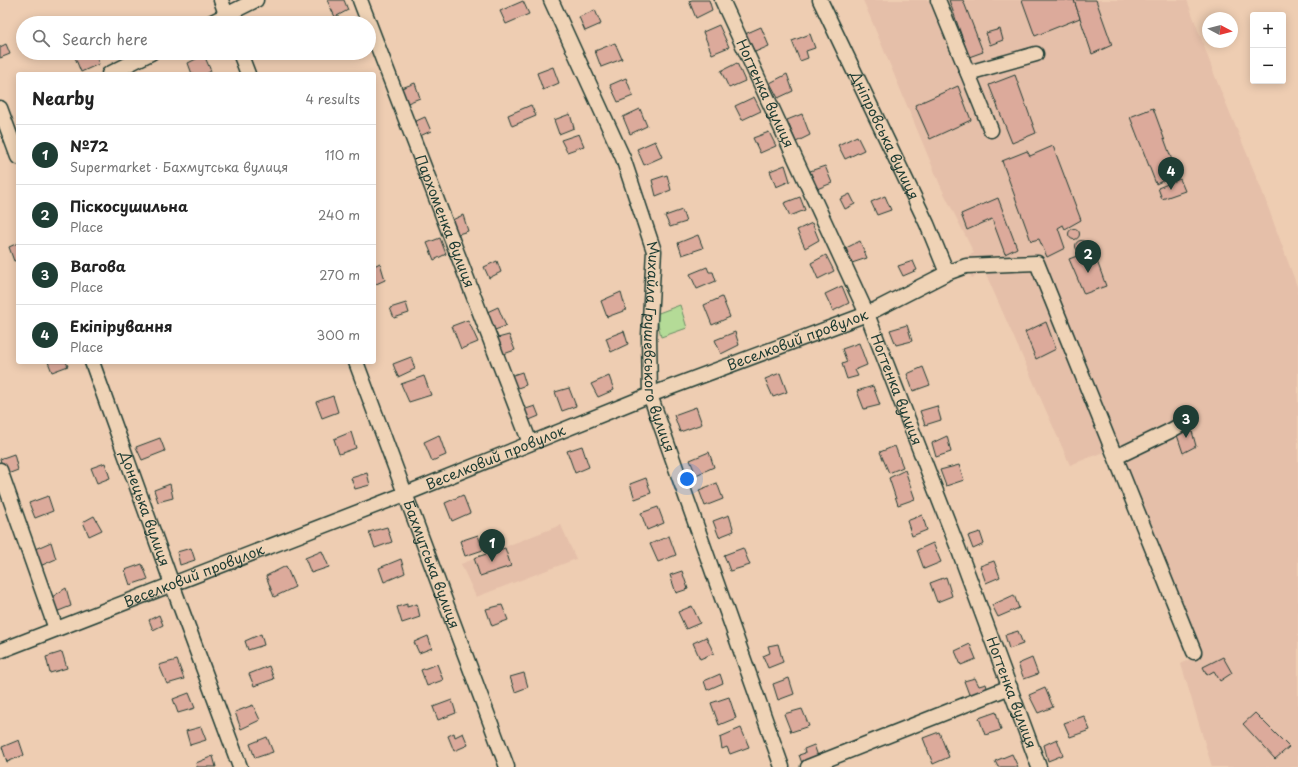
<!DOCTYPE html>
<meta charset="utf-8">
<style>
body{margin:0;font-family:"Playpen Sans",sans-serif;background:#f2f2f2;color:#222}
.controls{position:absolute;right:12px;top:12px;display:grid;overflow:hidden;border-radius:4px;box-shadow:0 2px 10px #0003}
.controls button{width:36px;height:36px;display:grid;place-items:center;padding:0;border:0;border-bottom:1px solid #e0e0e0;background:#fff;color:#222;font:20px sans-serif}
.compass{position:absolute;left:1202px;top:12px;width:36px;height:36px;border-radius:50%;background:#fff;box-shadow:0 2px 10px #0003;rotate:97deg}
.you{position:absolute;left:687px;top:479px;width:14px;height:14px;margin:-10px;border:3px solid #fff;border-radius:50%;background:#1a73e8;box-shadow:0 0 0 6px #1a73e833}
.badge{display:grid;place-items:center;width:26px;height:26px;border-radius:50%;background:#1f3d34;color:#fff;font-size:13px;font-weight:700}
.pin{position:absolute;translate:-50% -33px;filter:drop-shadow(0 1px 2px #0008)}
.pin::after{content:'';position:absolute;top:21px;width:14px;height:12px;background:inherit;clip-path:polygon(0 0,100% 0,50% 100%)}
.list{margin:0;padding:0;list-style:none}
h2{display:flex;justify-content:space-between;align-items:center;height:52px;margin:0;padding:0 16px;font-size:17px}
h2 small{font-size:13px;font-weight:400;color:#767676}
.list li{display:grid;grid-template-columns:26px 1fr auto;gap:12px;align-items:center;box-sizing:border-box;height:60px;padding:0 16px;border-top:1px solid #e0e0e0}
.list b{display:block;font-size:15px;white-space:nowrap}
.list p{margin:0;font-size:13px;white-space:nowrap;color:#767676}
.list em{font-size:13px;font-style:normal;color:#767676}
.icon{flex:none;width:22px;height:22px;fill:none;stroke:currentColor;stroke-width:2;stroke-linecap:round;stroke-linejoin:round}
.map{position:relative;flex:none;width:1298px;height:767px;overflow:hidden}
.search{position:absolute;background:#fff;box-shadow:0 2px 10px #0003;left:16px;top:16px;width:360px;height:44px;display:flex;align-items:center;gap:10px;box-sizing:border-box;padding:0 14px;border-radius:22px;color:#767676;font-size:15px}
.panel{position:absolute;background:#fff;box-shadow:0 2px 10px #0003;left:16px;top:72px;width:360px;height:292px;border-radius:4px}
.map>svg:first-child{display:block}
.built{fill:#e5bfa9}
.green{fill:#b4db97;stroke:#6a8c66}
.building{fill:#dcaa9b;stroke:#1f3d34}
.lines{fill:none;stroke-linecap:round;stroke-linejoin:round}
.minor-casing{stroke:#1f3d34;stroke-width:17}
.minor{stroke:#efd3b6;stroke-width:14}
.labels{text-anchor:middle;stroke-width:4;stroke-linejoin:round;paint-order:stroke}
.street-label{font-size:14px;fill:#1f3d34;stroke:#efd3b6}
</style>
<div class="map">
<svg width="1298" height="767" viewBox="0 0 1298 767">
<rect width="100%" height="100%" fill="#eecdb2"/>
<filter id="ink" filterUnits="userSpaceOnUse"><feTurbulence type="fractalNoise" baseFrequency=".025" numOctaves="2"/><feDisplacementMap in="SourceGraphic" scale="8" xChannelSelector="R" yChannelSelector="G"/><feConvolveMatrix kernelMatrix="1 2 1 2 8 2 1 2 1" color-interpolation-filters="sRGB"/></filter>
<g filter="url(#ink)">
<!-- built -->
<g class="built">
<polygon points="863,0 1187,0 1216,79 1261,188 1298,289 1298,767 1212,767 1181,664 1190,659 1106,451 1070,465 985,272 972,278 961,259 974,253 941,187"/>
<polygon points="561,525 576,559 476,597 461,564"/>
</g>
<!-- green -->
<polygon class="green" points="680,305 687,328 661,337 656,314"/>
<!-- building -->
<g class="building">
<polygon points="327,0 344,0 348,10 335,17"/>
<polygon points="692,0 709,0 712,10 696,18 689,1"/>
<polygon points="949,0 963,0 983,52 969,57"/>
<polygon points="1022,0 1074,0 1080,18 1035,36"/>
<polygon points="1074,0 1096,0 1112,45 1092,54"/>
<polygon points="523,1 529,14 506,24 500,11"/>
<polygon points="595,10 601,24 585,31 579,17"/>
<polygon points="719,25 729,47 712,54 703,32"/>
<polygon points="761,27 769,46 755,52 745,34"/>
<polygon points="1000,29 1003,40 990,45 986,33"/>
<polygon points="810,34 815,48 806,51 808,58 800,61 792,41"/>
<polygon points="615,43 622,59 601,67 595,51"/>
<polygon points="6,44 10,54 0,58 0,47"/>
<polygon points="81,53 95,53 99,64 81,72 74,55"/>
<polygon points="204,55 211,71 206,74 192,74 188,63"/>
<polygon points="737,63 745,81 729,88 721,71"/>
<polygon points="553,67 559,83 543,90 537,73"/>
<polygon points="787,74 793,91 778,98 770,83"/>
<polygon points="1015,75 1036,133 1012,143 989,85"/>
<polygon points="626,78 633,96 618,102 610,85"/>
<polygon points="415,83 420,98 405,104 399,89"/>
<polygon points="958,86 971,120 930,139 915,105"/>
<polygon points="754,97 761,111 742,120 735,106"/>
<polygon points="531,105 536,116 512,126 508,115"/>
<polygon points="1153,108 1177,174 1156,184 1130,117"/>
<polygon points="640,109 647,126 630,134 623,117"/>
<polygon points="570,114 574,128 559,134 554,120"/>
<polygon points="802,114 810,135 796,142 787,120"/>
<polygon points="425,117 431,131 420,136 414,122"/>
<polygon points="769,132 776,146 760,153 753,138"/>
<polygon points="579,134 584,146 567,152 561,140"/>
<polygon points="857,136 864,150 845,159 838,145"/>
<polygon points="655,141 662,157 644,165 637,149"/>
<polygon points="1053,146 1081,220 1065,229 1063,225 1058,228 1065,248 1047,257 1039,239 1031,241 1002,161 1027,151 1030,156"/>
<polygon points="785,165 790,181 776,187 770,171"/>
<polygon points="825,166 832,183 817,189 810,171"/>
<polygon points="667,175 671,190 656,196 652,180"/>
<polygon points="1180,179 1185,191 1162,199 1158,188"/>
<polygon points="850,194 855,204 845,209 840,199"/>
<polygon points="885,196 891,210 877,215 871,202"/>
<polygon points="800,197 805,210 790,216 784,203"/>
<polygon points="998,198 1017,248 1005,254 992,219 967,230 961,214"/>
<polygon points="682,210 686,222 670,227 665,216"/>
<polygon points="463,215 468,231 455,235 450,221"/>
<polygon points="812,223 819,240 805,248 797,230"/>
<circle cx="1074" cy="234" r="5.5"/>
<polygon points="698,235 703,248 682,255 678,243"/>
<polygon points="440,238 446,254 434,260 427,243"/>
<circle cx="1081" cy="246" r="5.5"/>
<polygon points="860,241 867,258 852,263 846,248"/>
<polygon points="18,243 18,260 14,261 9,247"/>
<polygon points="1093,250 1106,286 1084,294 1069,259"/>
<polygon points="826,255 834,271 818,279 811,263"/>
<polygon points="497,261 501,272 489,278 484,267"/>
<polygon points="913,261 917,270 903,276 898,266"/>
<polygon points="380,263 385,280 374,285 374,266"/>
<polygon points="707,267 709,272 713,272 716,281 697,289 690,274"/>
<polygon points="842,286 849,303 833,311 825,294"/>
<polygon points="621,292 626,310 607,317 601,301"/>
<polygon points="722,297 730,317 712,325 704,305"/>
<polygon points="406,303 409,313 394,318 390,308"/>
<polygon points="498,307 506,326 492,331 485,313"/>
<polygon points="468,320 478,342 461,349 452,326"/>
<polygon points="1046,322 1056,349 1036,359 1025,332"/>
<polygon points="907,325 912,341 896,345 890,330"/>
<polygon points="624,331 628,344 611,352 606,338"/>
<polygon points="735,332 739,345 721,354 715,340"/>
<polygon points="509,335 515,350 501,355 494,339"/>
<polygon points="859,343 867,365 855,370 858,376 847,379 842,364 847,362 842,349"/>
<polygon points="411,357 415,369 398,377 393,364"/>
<polygon points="48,362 66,362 68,366 52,372"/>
<polygon points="923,367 930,385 913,391 907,374"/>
<polygon points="522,372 526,385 515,389 510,376"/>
<polygon points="780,373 787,392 773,397 765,379"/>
<polygon points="424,376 431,395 409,402 401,384"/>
<polygon points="609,376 614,390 598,397 591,384"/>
<polygon points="873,386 880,405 864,409 857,391"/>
<polygon points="569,388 576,406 562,411 555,392"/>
<polygon points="333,396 338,412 322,418 316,402"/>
<polygon points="535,406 539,416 527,421 523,410"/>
<polygon points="937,406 941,420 925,425 920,411"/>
<polygon points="696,407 702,424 680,432 674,415"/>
<polygon points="1190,424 1196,446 1183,453 1175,429"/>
<polygon points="351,432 356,448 339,454 334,439"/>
<polygon points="439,435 446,455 432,461 424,442"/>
<polygon points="947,436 951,452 936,457 932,443"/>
<polygon points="160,438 165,451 142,460 136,447"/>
<polygon points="582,446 589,467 575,473 567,451"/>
<polygon points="895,446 903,467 889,473 880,452"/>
<polygon points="709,452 714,467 696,475 690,460"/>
<polygon points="14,454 18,470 5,475 0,459"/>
<polygon points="105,463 110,478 97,483 91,468"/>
<polygon points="959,465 964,480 946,486 940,470"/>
<polygon points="905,470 915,499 898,505 889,478"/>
<polygon points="367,473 370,485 355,489 351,478"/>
<polygon points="646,478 651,493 635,499 630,484"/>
<polygon points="717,483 723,499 705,506 699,490"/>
<polygon points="170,484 173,498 158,502 154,490"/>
<polygon points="463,495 470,513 452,521 445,503"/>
<polygon points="48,496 53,511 35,518 29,503"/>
<polygon points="658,507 664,523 647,530 641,513"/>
<polygon points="729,515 734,531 719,537 713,521"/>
<polygon points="922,515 927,530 912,536 907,521"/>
<polygon points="94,516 102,530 89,536 83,522"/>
<polygon points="387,527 392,542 375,548 369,532"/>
<polygon points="980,532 984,544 973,549 968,536"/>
<polygon points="478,535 483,550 465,556 460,541"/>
<polygon points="669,536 676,555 658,562 650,544"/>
<polygon points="51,542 56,559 40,566 35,549"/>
<polygon points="933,543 941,562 924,569 917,550"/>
<polygon points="191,548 195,560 180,565 177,552"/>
<polygon points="505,548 511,566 480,576 474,558"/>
<polygon points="743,548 750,565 730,571 724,555"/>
<polygon points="322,551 329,567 311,573 305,558"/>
<polygon points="401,559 405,573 384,582 379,568"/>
<polygon points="994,561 1000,577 986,583 980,566"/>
<polygon points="142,564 148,579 130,585 125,570"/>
<polygon points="286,566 295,587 274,597 266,576"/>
<polygon points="682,571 688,589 676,593 670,575"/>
<polygon points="946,577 952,596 937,602 930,583"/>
<polygon points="66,588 71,606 56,612 52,597"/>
<polygon points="1014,595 1019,608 998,617 992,605"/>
<polygon points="407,604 407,607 417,604 420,617 402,623 397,607"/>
<polygon points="502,605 508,620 492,626 486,609"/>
<polygon points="692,606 700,623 686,629 678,612"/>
<polygon points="159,615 163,625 153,630 149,620"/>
<polygon points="1018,631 1023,644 1009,649 1005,635"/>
<polygon points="261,634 264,645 248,650 245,641"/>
<polygon points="428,636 432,648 419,653 414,642"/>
<polygon points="706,637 714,653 700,659 693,643"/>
<polygon points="778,644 783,662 768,668 763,656 770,653 768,646"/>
<polygon points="970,644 976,659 961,665 955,651"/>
<polygon points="62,652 67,668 50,673 46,657"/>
<polygon points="1223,657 1232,673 1220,681 1214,671 1207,675 1203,667"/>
<polygon points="1032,658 1038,674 1024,679 1018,664"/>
<polygon points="177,660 184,679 167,684 159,665"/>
<polygon points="437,664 443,680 427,686 421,670"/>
<polygon points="269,666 274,679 254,686 249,674"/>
<polygon points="524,673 528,687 515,692 510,677"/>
<polygon points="720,674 723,683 707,690 704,681"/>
<polygon points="789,678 794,694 778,700 773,684"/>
<polygon points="975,678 979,686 986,684 988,691 970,697 964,681"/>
<polygon points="1045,688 1053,707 1038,713 1029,695"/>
<polygon points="189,693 195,708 178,713 173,699"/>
<polygon points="729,697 736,718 719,725 711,703"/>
<polygon points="452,700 456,713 438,720 433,707"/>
<polygon points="253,705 260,720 241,729 235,712"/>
<polygon points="802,709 809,726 791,732 784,714"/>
<polygon points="996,712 1001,730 985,735 979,718"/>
<polygon points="1255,713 1289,747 1275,759 1243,724"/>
<polygon points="1084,716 1090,730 1070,737 1064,723"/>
<polygon points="201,727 206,740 190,745 186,731"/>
<polygon points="741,728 749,747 730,754 727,747 722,749 720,737"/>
<polygon points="939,732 949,757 933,764 923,738"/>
<polygon points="454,733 455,737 463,733 468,745 454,751 448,736"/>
<polygon points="267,737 273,752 255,758 250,744"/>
<polygon points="1057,739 1063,755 1048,761 1044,745"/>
<polygon points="19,740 24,755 7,762 2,747"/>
<polygon points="814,745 819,759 803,766 799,755 805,753 804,749"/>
<polygon points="1012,754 1018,767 998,767 995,761"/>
<polygon points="213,756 216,767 197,767 196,763"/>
</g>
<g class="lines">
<defs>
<g id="minor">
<polyline points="221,0 229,23"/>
<path id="s1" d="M360,0L530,443"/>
<path id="s2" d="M551,0L623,158L654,251L649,336L650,395L782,767"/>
<path id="s3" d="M722,0L867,314L958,548L1039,767"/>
<path id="s4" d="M820,0L927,224L947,273"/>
<polyline points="938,0 991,130"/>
<polyline points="210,23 256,0"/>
<polyline points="240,53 248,74"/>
<polyline points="968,73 1036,54"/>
<polyline points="109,74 151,53"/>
<polyline points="0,108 18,157"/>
<path id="s5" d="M92,362L172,584L240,767"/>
<path id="s6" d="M356,362L507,767"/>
<polyline points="1116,457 1170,431 1191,419"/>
<polyline points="0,470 56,629"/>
<path id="s7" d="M0,651L405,494L650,395L867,314L947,273L966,266L1037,263L1194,652"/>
<polyline points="808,767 1010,687"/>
</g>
</defs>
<!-- minor casing -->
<use href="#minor" class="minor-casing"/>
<!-- minor -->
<use href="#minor" class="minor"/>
</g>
</g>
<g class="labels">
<!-- street labels -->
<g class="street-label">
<text dy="5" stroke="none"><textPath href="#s3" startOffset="103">Ногтенка вулиця</textPath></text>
<text dy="5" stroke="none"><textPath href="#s4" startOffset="150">Дніпровська вулиця</textPath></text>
<text dy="5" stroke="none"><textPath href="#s1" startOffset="237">Пархоменка вулиця</textPath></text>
<text dy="5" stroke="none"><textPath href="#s7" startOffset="856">Веселковий провулок</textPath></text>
<text dy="5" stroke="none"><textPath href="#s2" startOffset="369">Михайла Грушевського вулиця</textPath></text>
<text dy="5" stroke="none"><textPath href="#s3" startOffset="427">Ногтенка вулиця</textPath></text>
<text dy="5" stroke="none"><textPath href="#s7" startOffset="532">Веселковий провулок</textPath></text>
<text dy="5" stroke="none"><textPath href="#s5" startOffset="156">Донецька вулиця</textPath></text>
<text dy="5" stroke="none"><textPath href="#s6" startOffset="216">Бахмутська вулиця</textPath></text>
<text dy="5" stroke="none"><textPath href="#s7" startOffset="208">Веселковий провулок</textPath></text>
<text dy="5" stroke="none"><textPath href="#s3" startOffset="751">Ногтенка вулиця</textPath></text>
</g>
</g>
</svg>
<div class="controls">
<button>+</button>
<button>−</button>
</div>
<svg class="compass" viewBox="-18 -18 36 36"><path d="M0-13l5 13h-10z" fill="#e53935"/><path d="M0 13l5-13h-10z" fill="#767676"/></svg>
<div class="you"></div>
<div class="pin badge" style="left:492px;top:562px">1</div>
<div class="pin badge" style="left:1088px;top:273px">2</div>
<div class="pin badge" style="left:1186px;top:438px">3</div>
<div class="pin badge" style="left:1171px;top:190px">4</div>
<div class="search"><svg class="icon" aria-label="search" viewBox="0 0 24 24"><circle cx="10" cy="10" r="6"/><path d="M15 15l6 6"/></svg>Search here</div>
<section class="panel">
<h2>Nearby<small>4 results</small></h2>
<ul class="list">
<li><span class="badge">1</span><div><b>№72</b><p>Supermarket · Бахмутська вулиця</p></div><em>110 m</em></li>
<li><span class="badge">2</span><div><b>Піскосушильна</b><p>Place</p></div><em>240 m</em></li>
<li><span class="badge">3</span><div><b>Вагова</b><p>Place</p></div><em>270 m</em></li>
<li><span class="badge">4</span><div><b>Екіпірування</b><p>Place</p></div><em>300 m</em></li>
</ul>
</section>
</div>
